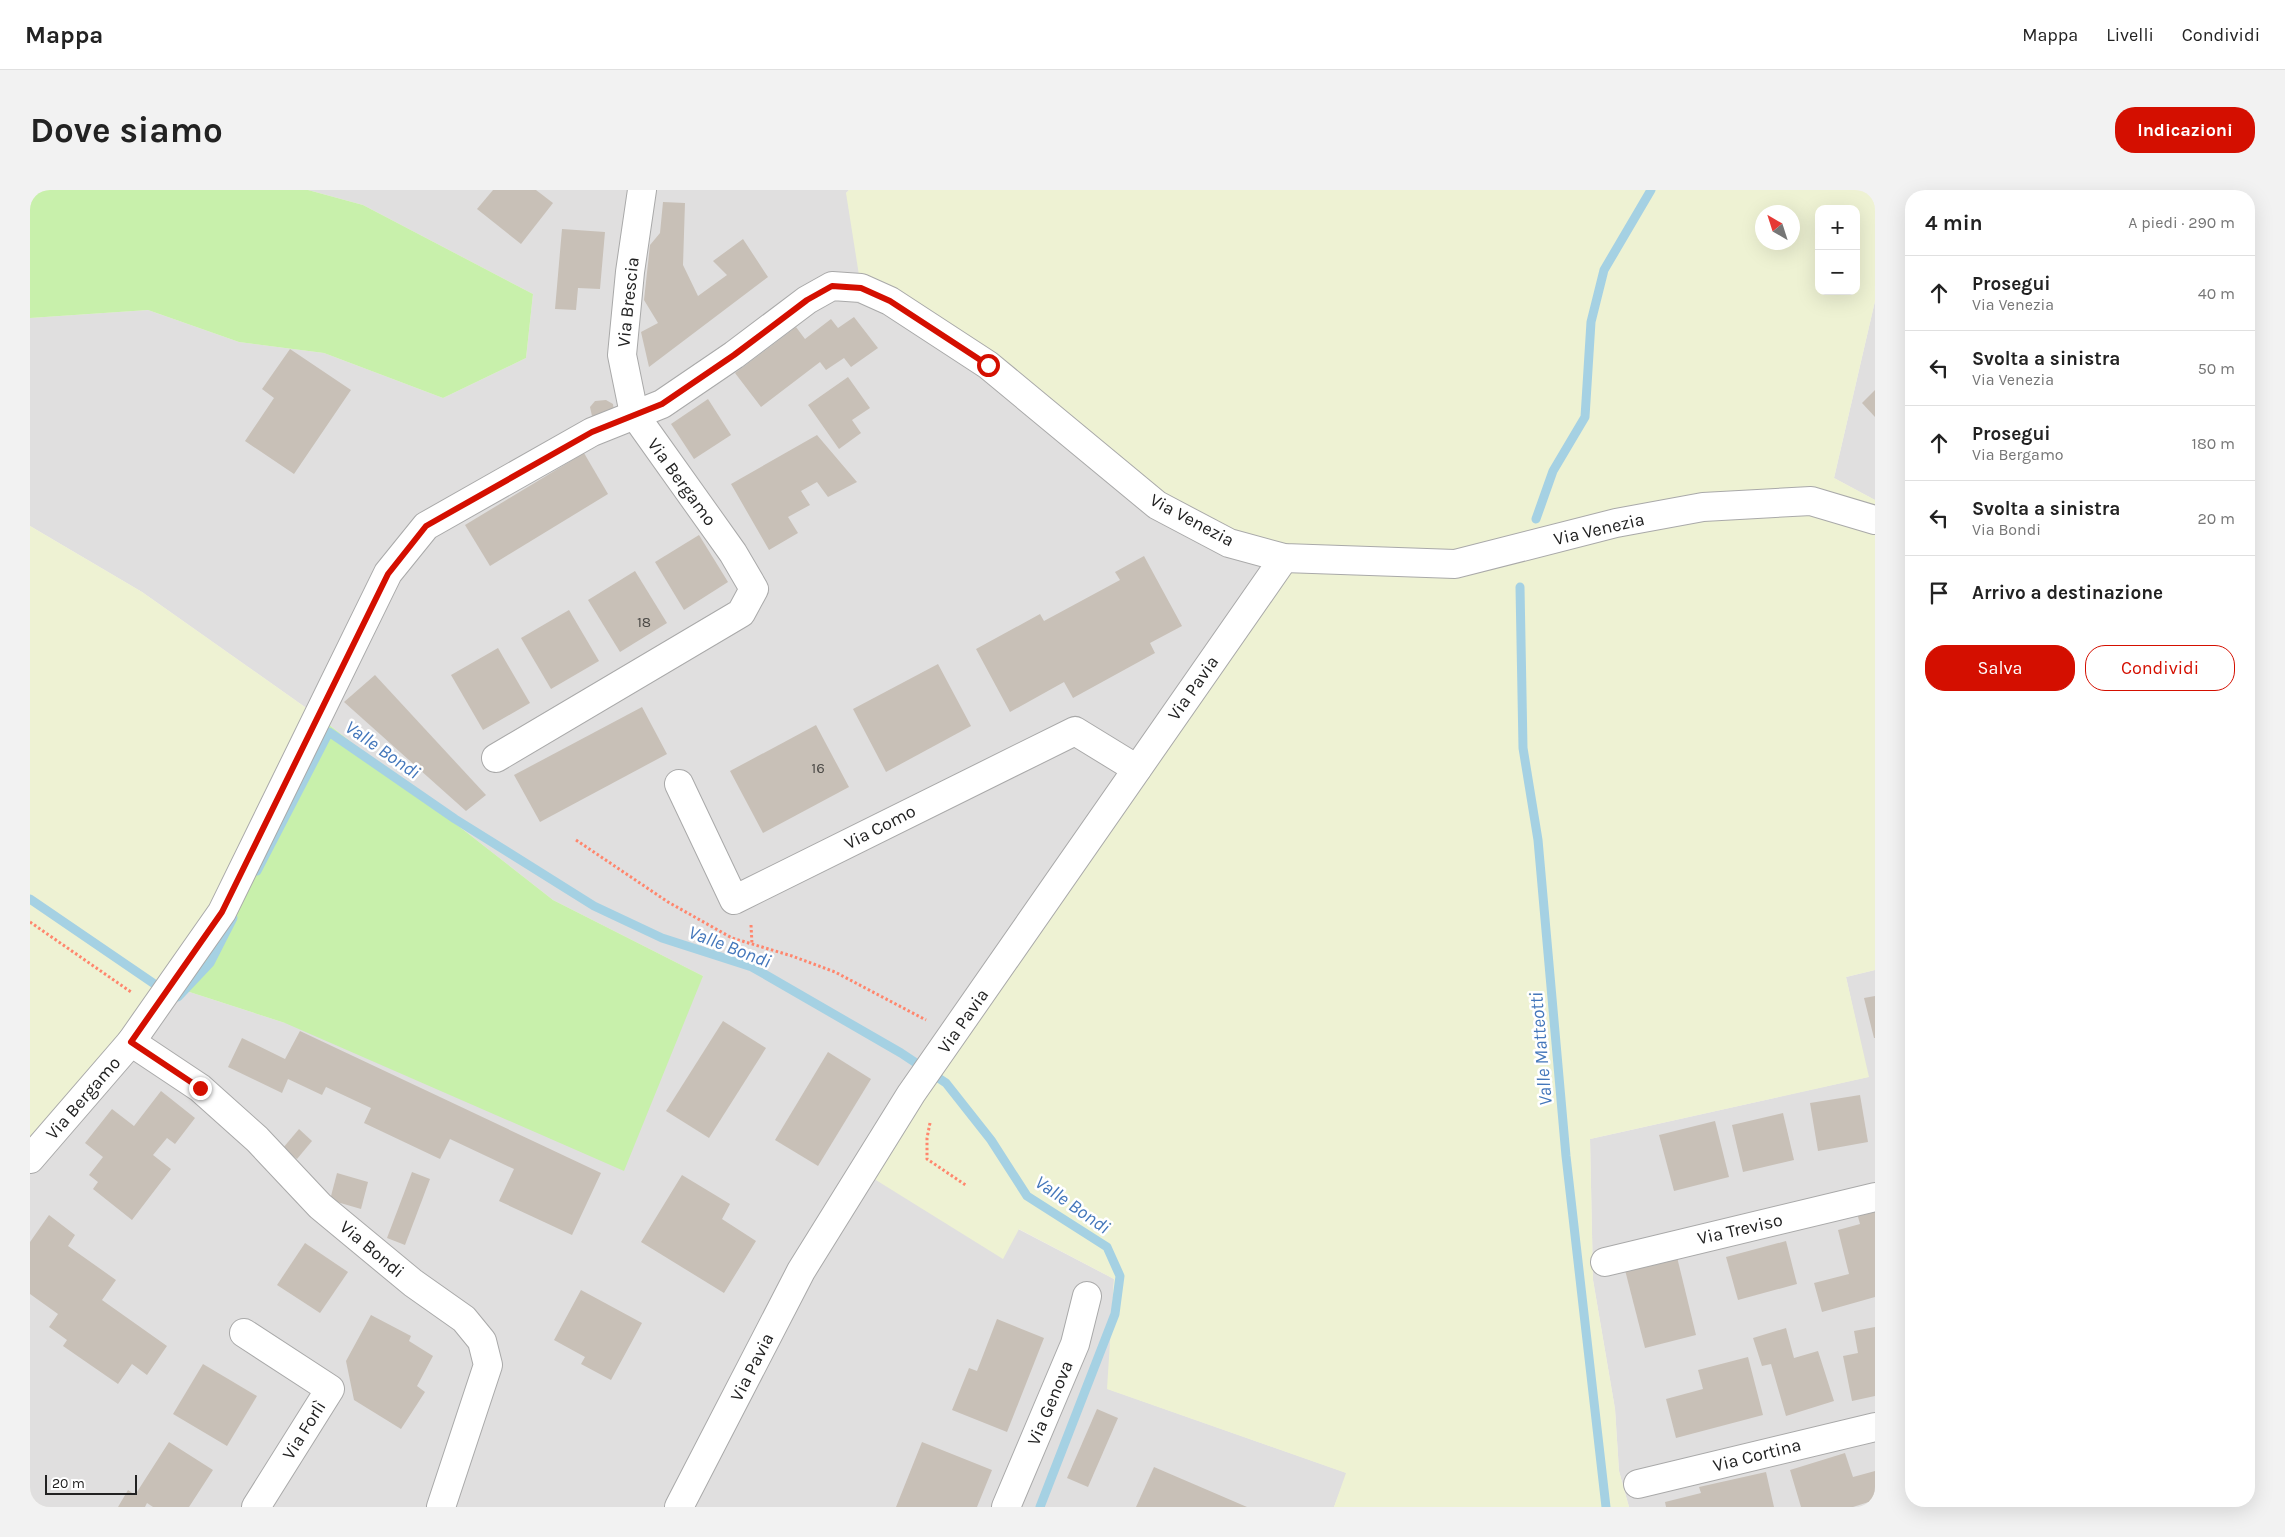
<!DOCTYPE html>
<html lang="it">
<meta charset="utf-8">
<style>
body{margin:0;font-family:Karla,sans-serif;background:#f2f2f2;color:#222}
.controls{position:absolute;right:15px;top:15px;display:grid;overflow:hidden;border-radius:10px;box-shadow:0 5px 20px #0002}
.controls button{width:45px;height:45px;display:grid;place-items:center;padding:0;border:0;border-bottom:1px solid #e0e0e0;background:#fff;color:#222;font:25px sans-serif}
.compass{position:absolute;left:1725px;top:15px;width:45px;height:45px;border-radius:50%;background:#fff;box-shadow:0 5px 20px #0002;rotate:321deg}
.scale{position:absolute;left:15px;bottom:12px;width:92px;box-sizing:border-box;padding-left:5px;border:2px solid #222;border-top:0;font-size:14px;line-height:18px;white-space:nowrap;color:#222;-webkit-text-stroke:4px #fff;paint-order:stroke}
.stop{position:absolute;width:15px;height:15px;margin:-11px;border:4px solid #d40f00;border-radius:50%;background:#fff}
.stop.end{background:#d40f00;border-color:#fff;box-shadow:0 1px 5px #0008}
.list{margin:0;padding:0;list-style:none}
h2{display:flex;justify-content:space-between;align-items:center;height:65px;margin:0;padding:0 20px;font-size:21px}
h2 small{font-size:16px;font-weight:400;color:#767676}
.list li{display:grid;grid-template-columns:32px 1fr auto;gap:15px;align-items:center;box-sizing:border-box;height:75px;padding:0 20px;border-top:1px solid #e0e0e0}
.list b{display:block;font-size:19px;white-space:nowrap}
.list p{margin:0;font-size:16px;white-space:nowrap;color:#767676}
.list em{font-size:16px;font-style:normal;color:#767676}
.actions{display:flex;gap:10px;padding:15px 20px}
.actions a{flex:1;padding:11px 0;border:1px solid #d40f00;border-radius:20px;text-align:center;font-size:18px;color:#d40f00}
.actions .main{background:#d40f00;color:#fff}
.icon{flex:none;width:28px;height:28px;fill:none;stroke:currentColor;stroke-width:2;stroke-linecap:round;stroke-linejoin:round}
.map{position:relative;flex:none;width:1845px;height:1317px;overflow:hidden;border-radius:20px}
header{display:flex;align-items:center;gap:30px;box-sizing:border-box;height:70px;padding:0 25px;background:#fff;border-bottom:1px solid #e0e0e0}
header strong{font-size:24px}
nav{display:flex;gap:28px;margin-inline-start:auto;font-size:18px}
.intro{display:flex;align-items:center;justify-content:space-between;box-sizing:border-box;height:120px;padding:0 30px}
h1{margin:0;font-size:35px}
.button{padding:12px 22px;border-radius:20px;background:#d40f00;color:#fff;font-size:18px;font-weight:700}
main{display:flex;gap:30px;padding:0 30px}
aside{flex:1;background:#fff;border-radius:20px;box-shadow:0 5px 20px #0002}
.map>svg:first-child{display:block}
.residential{fill:#e0dfdf}
.farmland{fill:#eef2d3;fill-rule:evenodd}
.grass{fill:#c8f0ab}
.lines{fill:none;stroke-linecap:round;stroke-linejoin:round}
.stream{stroke:#a5d1e3;stroke-width:9}
.building{fill:#c8c0b7}
.minor-casing{stroke:#a9a9a9;stroke-width:30}
.path{stroke:#ff866d;stroke-width:3;stroke-dasharray:2.5 2.5;stroke-linecap:butt}
.minor{stroke:#fff;stroke-width:28}
.route{stroke:#d40f00;stroke-width:6}
.labels{text-anchor:middle;stroke-width:5;stroke-linejoin:round;paint-order:stroke}
.number-label{font-size:15px;fill:#4c4a47}
.street-label{font-size:18px;fill:#222;stroke:#fff}
.water-label{font-size:19px;font-style:italic;fill:#47b;stroke:#fff}
</style>
<header>
<strong>Mappa</strong>
<nav><a>Mappa</a><a>Livelli</a><a>Condividi</a></nav>
</header>
<div class="intro"><h1>Dove siamo</h1><a class="button">Indicazioni</a></div>
<main>
<div class="map">
<svg width="1845" height="1317" viewBox="0 0 1845 1317">
<rect width="100%" height="100%" fill="#f3f0e8"/>
<!-- residential -->
<g class="residential">
<polygon points="278,0 819,0 816,3 1254,368 972,1069 988,1039 1084,1089 1078,1199 1317,1283 1304,1317 0,1317 0,969 141,796 255,833 673,786 523,710 289,527 112,402 0,336 0,128 118,120 209,152 294,163 413,208 496,168 503,104 333,15"/>
<polygon points="1845,111 1845,310 1804,288"/>
<polygon points="1845,780 1845,1317 1599,1317 1589,1281 1585,1219 1563,1090 1560,949 1838,887 1816,787"/>
</g>
<!-- farmland -->
<g class="farmland">
<path d="M819,0H1845V111L1804,288L1845,310V780L1816,787L1839,887L1560,949L1563,1090L1585,1219L1589,1281L1599,1317H1304L1316,1283L1077,1199L1084,1089L989,1039L973,1069L833,982L1254,369L1199,353L831,98L816,3ZM1789,19H1826V101H1789ZM1732,22H1762V52H1732Z"/>
<polygon points="0,336 112,402 289,527 192,722 0,969"/>
</g>
<!-- grass -->
<g class="grass">
<polygon points="0,0 278,0 333,15 503,104 496,168 413,208 294,163 209,152 118,120 0,128"/>
<polygon points="289,527 523,710 673,786 594,981 255,833 141,796"/>
</g>
<g class="lines">
<!-- stream -->
<g class="stream">
<polyline points="1506,329 1523,281 1555,227 1561,132 1574,80 1621,0"/>
<polyline points="1490,397 1493,558 1508,650 1536,966 1576,1317"/>
<polyline points="227,681 299,542 425,629 564,716 632,748 722,777 871,863 916,893 961,950 997,1006 1077,1057 1090,1086 1085,1124 1010,1317"/>
<polyline points="0,709 123,793"/>
<polyline points="148,807 180,773 203,728"/>
</g>
</g>
<!-- building -->
<g class="building">
<polygon points="463,0 506,0 523,13 491,54 447,19"/>
<polygon points="633,12 655,13 653,75 668,106 697,85 683,71 713,49 738,87 619,177 611,142 628,133 614,110 620,55 630,43"/>
<polygon points="532,39 575,42 570,99 548,98 546,120 525,119"/>
<polygon points="824,127 848,158 821,177 814,168 796,180 790,172 731,217 705,183 766,137 775,149 801,129 808,138"/>
<polygon points="260,159 321,200 264,284 215,251 244,208 232,199"/>
<polygon points="818,187 840,218 822,230 831,243 809,259 778,215"/>
<polygon points="1845,200 1845,227 1832,213"/>
<polygon points="678,209 701,245 664,269 641,234"/>
<polygon points="576,210 583,214 584,221 569,228 562,226 560,217 565,211"/>
<polygon points="787,245 827,292 798,307 787,292 771,301 780,315 758,327 768,343 739,360 701,294"/>
<polygon points="554,263 578,304 460,376 435,335"/>
<polygon points="669,345 698,392 654,420 625,372"/>
<polygon points="1114,366 1152,436 1120,453 1125,463 1043,508 1034,492 980,522 946,459 1010,424 1014,431 1090,390 1085,382"/>
<polygon points="605,381 637,433 590,462 558,410"/>
<polygon points="539,420 569,471 521,499 491,448"/>
<polygon points="468,458 500,513 453,540 421,485"/>
<polygon points="908,474 941,536 856,582 823,519"/>
<polygon points="345,485 456,605 436,621 314,512"/>
<polygon points="612,517 637,564 510,632 484,585"/>
<polygon points="786,535 819,597 733,643 700,581"/>
<polygon points="1845,806 1845,848 1844,848 1834,808"/>
<polygon points="693,831 736,858 679,948 636,921"/>
<polygon points="270,841 571,983 542,1045 469,1011 484,979 420,949 410,969 334,933 341,918 296,897 292,905 258,889 252,903 198,877 212,848 255,869"/>
<polygon points="798,862 841,889 788,976 745,950"/>
<polygon points="131,901 165,928 145,954 137,948 123,965 141,979 102,1030 63,999 68,992 59,985 73,967 55,953 82,919 104,936"/>
<polygon points="1830,905 1838,952 1788,961 1780,913"/>
<polygon points="1753,923 1764,970 1713,982 1702,935"/>
<polygon points="1685,931 1699,987 1644,1001 1629,945"/>
<polygon points="269,939 282,951 267,969 253,958"/>
<polygon points="382,982 400,989 375,1055 357,1048"/>
<polygon points="307,983 338,992 331,1019 300,1010"/>
<polygon points="652,985 700,1014 692,1029 726,1051 694,1103 611,1052"/>
<polygon points="1845,1019 1845,1107 1792,1122 1784,1093 1819,1084 1808,1040 1830,1034 1827,1023"/>
<polygon points="19,1025 45,1045 38,1056 86,1090 72,1110 137,1156 117,1185 102,1174 88,1194 33,1156 37,1150 19,1137 28,1124 0,1104 0,1052"/>
<polygon points="1756,1051 1767,1094 1708,1110 1696,1067"/>
<polygon points="275,1053 318,1082 290,1123 247,1095"/>
<polygon points="1647,1067 1666,1145 1615,1158 1595,1080"/>
<polygon points="551,1100 612,1133 581,1190 551,1174 555,1167 524,1150"/>
<polygon points="341,1125 381,1146 379,1151 403,1166 387,1196 395,1202 371,1239 324,1210 316,1171"/>
<polygon points="967,1129 1014,1148 977,1242 922,1220 939,1178 947,1181"/>
<polygon points="1845,1137 1845,1206 1822,1211 1813,1166 1828,1163 1824,1141"/>
<polygon points="1756,1138 1764,1168 1788,1161 1804,1211 1756,1226 1741,1174 1732,1176 1723,1148"/>
<polygon points="1718,1167 1733,1225 1646,1248 1636,1209 1673,1199 1668,1180"/>
<polygon points="173,1174 227,1206 197,1256 143,1224"/>
<polygon points="1067,1219 1088,1228 1058,1297 1037,1288"/>
<polygon points="139,1252 183,1280 159,1317 123,1317 117,1313 115,1317 88,1317 98,1300 105,1305"/>
<polygon points="892,1252 962,1280 947,1317 866,1317"/>
<polygon points="1815,1263 1823,1287 1845,1281 1845,1310 1823,1317 1771,1317 1760,1280"/>
<polygon points="1124,1277 1217,1317 1106,1317"/>
<polygon points="1736,1282 1744,1317 1636,1317 1635,1312 1671,1303 1669,1297"/>
</g>
<g class="lines">
<defs>
<g id="minor">
<polyline points="466,568 711,423 724,399 703,363 604,224 592,165 600,82 612,0"/>
<polyline points="649,594 704,710 1045,541 1107,579"/>
<polyline points="101,852 170,898 227,949 290,1016 383,1093 434,1129 452,1151 458,1175 411,1317"/>
<polyline points="0,969 101,852 192,722 358,383 396,336 562,242 632,214 704,165 777,110 802,96 831,98 860,111 958,175 1127,315 1199,353 1254,368 1425,374 1586,333 1673,317 1781,311 1845,330"/>
<polyline points="1575,1072 1845,1007"/>
<polyline points="214,1143 300,1199 226,1317"/>
<polyline points="1608,1294 1845,1237"/>
<polyline points="649,1317 771,1081 881,904 1254,368"/>
<polyline points="976,1317 1045,1154 1057,1106"/>
</g>
</defs>
<!-- minor casing -->
<use href="#minor" class="minor-casing"/>
<!-- path -->
<g class="path">
<polyline points="546,650 638,712 702,748 762,766 805,782 896,830"/>
<polyline points="0,732 101,802"/>
<polyline points="721,735 722,754"/>
<polyline points="900,933 897,948 897,969 937,996"/>
</g>
<!-- minor -->
<use href="#minor" class="minor"/>
</g>
<g class="lines">
<!-- route -->
<polyline class="route" points="170,898 101,852 192,722 358,384 396,336 562,242 632,214 704,165 777,110 802,96 831,98 860,111 958,175"/>
</g>
<g class="labels">
<!-- number labels -->
<g class="number-label">
<text x="614" y="437">18</text>
<text x="788" y="583">16</text>
</g>
<!-- street labels -->
<g class="street-label">
<text transform="translate(598 112) rotate(-84)" y="6">Via Brescia</text>
<text transform="translate(652 292) rotate(54)" y="6">Via Bergamo</text>
<text transform="translate(1162 330) rotate(28)" y="6">Via Venezia</text>
<text transform="translate(1569 339) rotate(-13)" y="6">Via Venezia</text>
<text transform="translate(1163 498) rotate(-55)" y="6">Via Pavia</text>
<text transform="translate(850 637) rotate(-27)" y="6">Via Como</text>
<text transform="translate(933 831) rotate(-55)" y="6">Via Pavia</text>
<text transform="translate(53 908) rotate(-49)" y="6">Via Bergamo</text>
<text transform="translate(1710 1039) rotate(-13)" y="6">Via Treviso</text>
<text transform="translate(342 1059) rotate(40)" y="6">Via Bondi</text>
<text transform="translate(722 1177) rotate(-63)" y="6">Via Pavia</text>
<text transform="translate(1020 1213) rotate(-67)" y="6">Via Genova</text>
<text transform="translate(274 1240) rotate(-58)" y="6">Via Forlì</text>
<text transform="translate(1727 1265) rotate(-14)" y="6">Via Cortina</text>
</g>
<!-- water labels -->
<g class="water-label">
<text transform="translate(353 559) rotate(35)" y="7">Valle Bondi</text>
<text transform="translate(700 756) rotate(21)" y="7">Valle Bondi</text>
<text transform="translate(1510 859) rotate(-95)" y="7">Valle Matteotti</text>
<text transform="translate(1043 1014) rotate(35)" y="7">Valle Bondi</text>
</g>
</g>
</svg>
<div class="controls">
<button>+</button>
<button>−</button>
</div>
<svg class="compass" viewBox="-18 -18 36 36"><path d="M0-13l5 13h-10z" fill="#e53935"/><path d="M0 13l5-13h-10z" fill="#767676"/></svg>
<div class="scale">20 m</div>
<div class="stop" style="left:958px;top:175px"></div>
<div class="stop end" style="left:170px;top:898px"></div>
</div>
<aside>
<h2>4 min<small>A piedi · 290 m</small></h2>
<ul class="list">
<li><svg class="icon" aria-label="ahead" viewBox="0 0 24 24"><path d="M12 20V5M6 11l6-6 6 6"/></svg><div><b>Prosegui</b><p>Via Venezia</p></div><em>40 m</em></li>
<li><svg class="icon" aria-label="left" viewBox="0 0 24 24"><path d="M17 20v-9H6M10 6l-5 5 5 5"/></svg><div><b>Svolta a sinistra</b><p>Via Venezia</p></div><em>50 m</em></li>
<li><svg class="icon" aria-label="ahead" viewBox="0 0 24 24"><path d="M12 20V5M6 11l6-6 6 6"/></svg><div><b>Prosegui</b><p>Via Bergamo</p></div><em>180 m</em></li>
<li><svg class="icon" aria-label="left" viewBox="0 0 24 24"><path d="M17 20v-9H6M10 6l-5 5 5 5"/></svg><div><b>Svolta a sinistra</b><p>Via Bondi</p></div><em>20 m</em></li>
<li><svg class="icon" aria-label="arrive" viewBox="0 0 24 24"><path d="M6 21V4h12l-3 4 3 4H6"/></svg><div><b>Arrivo a destinazione</b></div></li>
</ul>
<div class="actions"><a class="main">Salva</a><a>Condividi</a></div>
</aside>
</main>
